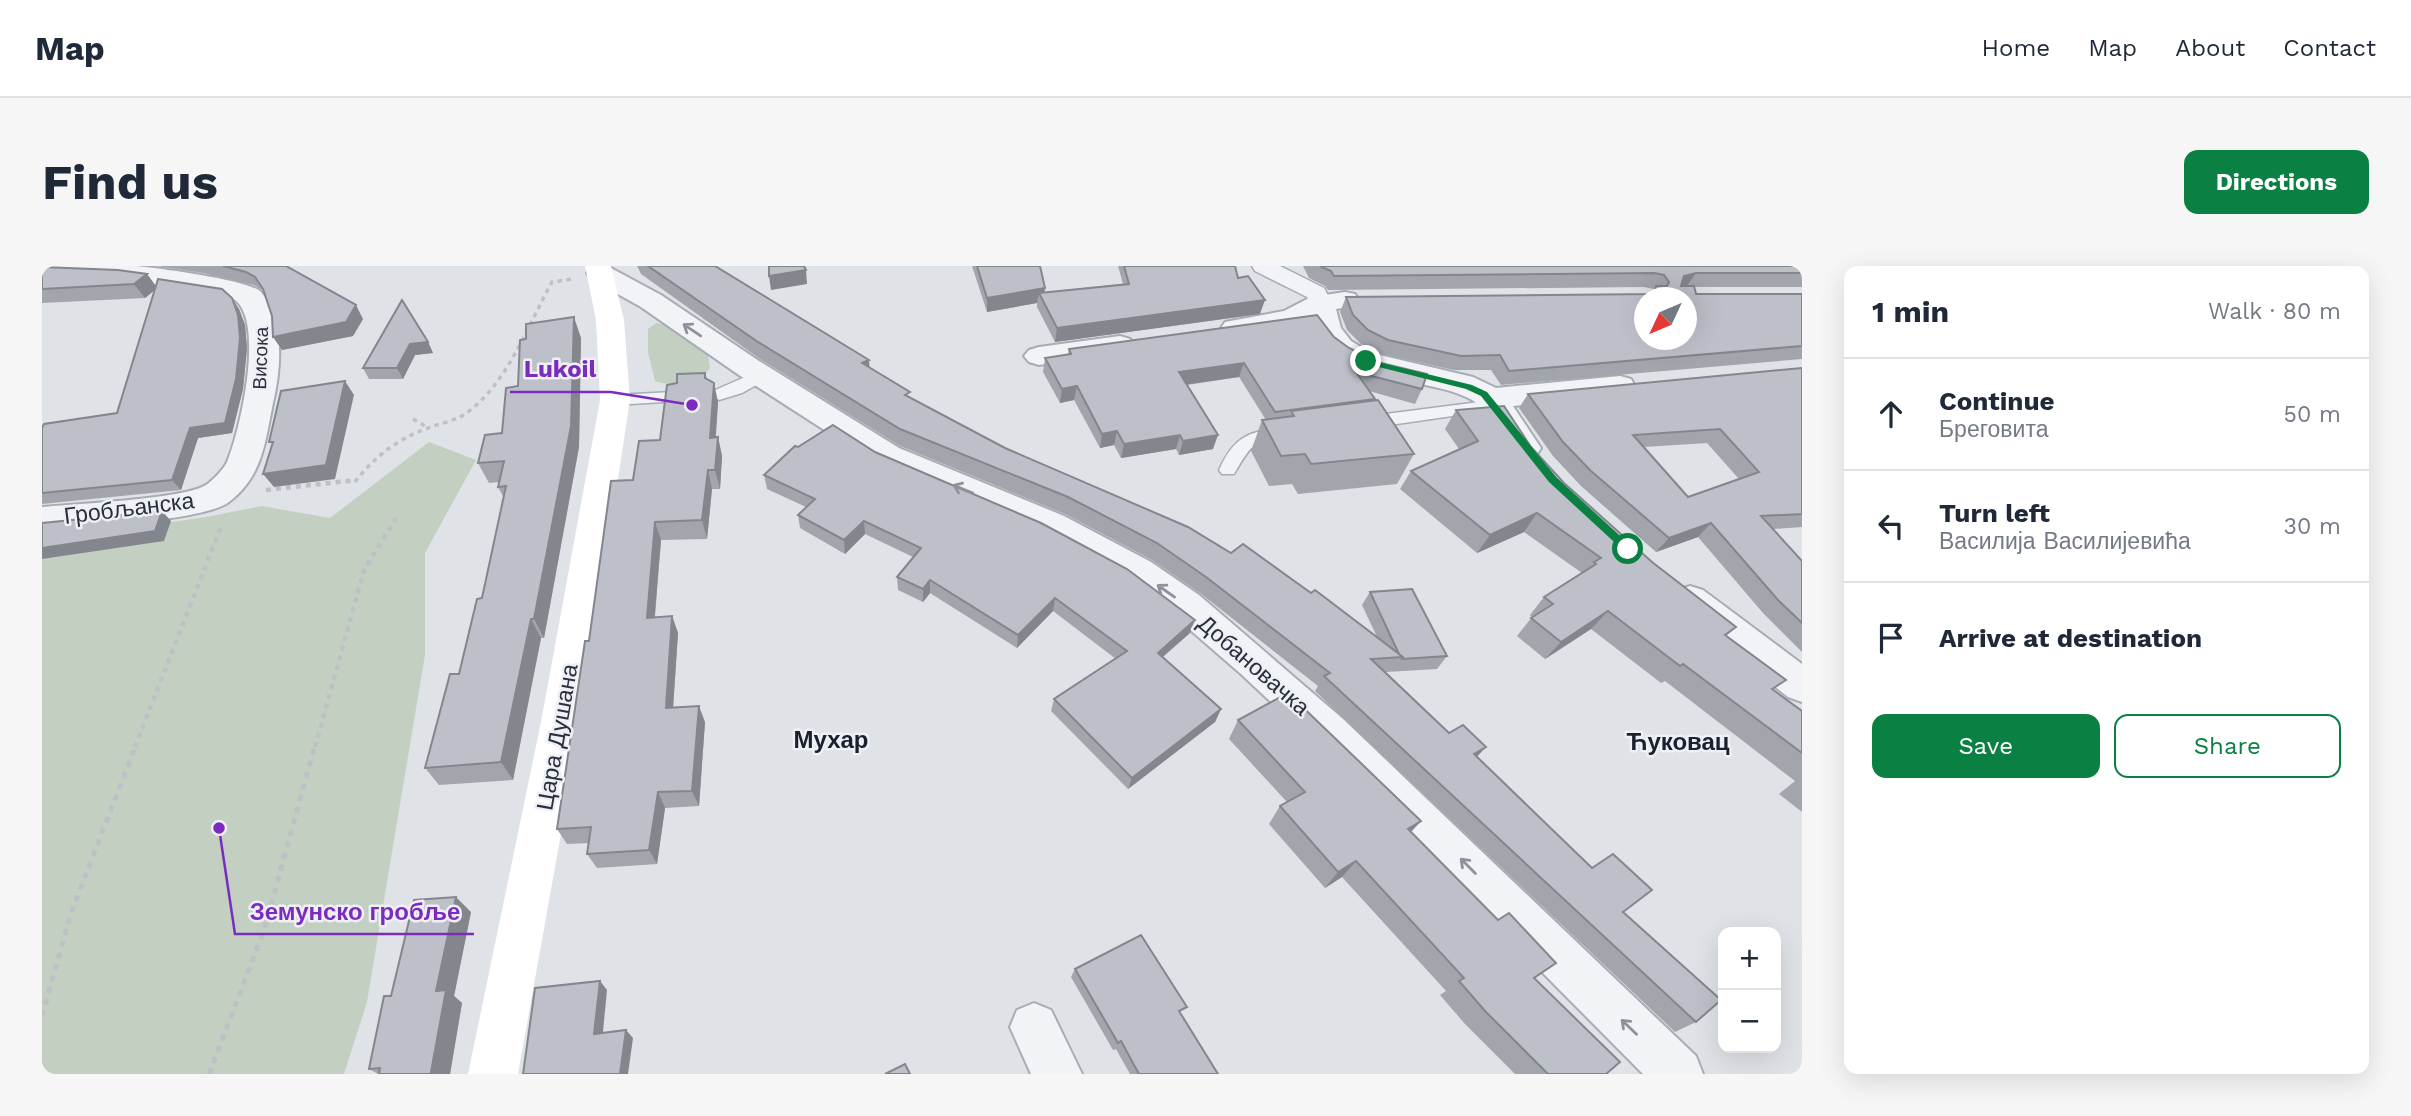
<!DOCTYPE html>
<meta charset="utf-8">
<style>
body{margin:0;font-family:"Work Sans",sans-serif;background:#f6f6f7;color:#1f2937}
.controls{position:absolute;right:21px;bottom:21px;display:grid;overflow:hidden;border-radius:14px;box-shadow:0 7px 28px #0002}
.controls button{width:63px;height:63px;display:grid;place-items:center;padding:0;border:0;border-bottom:2px solid #e0e1e3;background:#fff;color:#1f2937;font:35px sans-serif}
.compass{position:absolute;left:1592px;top:21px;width:63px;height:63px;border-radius:50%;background:#fff;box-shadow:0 7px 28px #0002;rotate:226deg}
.stop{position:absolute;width:21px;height:21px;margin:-16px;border:5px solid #0b8043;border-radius:50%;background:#fff}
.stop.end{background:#0b8043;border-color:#fff;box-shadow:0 2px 7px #0008}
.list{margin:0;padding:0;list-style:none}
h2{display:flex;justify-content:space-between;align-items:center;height:91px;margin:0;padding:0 28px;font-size:30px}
h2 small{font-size:23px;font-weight:400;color:#747a83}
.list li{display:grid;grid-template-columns:46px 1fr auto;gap:21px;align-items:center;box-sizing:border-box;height:112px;padding:0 28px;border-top:2px solid #e0e1e3}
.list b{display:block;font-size:26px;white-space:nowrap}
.list p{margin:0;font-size:23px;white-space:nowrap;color:#747a83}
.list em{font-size:23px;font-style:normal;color:#747a83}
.actions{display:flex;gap:14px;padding:21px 28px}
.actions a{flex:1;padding:16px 0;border:2px solid #0b8043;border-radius:14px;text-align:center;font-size:24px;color:#0b8043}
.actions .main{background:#0b8043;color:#fff}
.icon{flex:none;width:38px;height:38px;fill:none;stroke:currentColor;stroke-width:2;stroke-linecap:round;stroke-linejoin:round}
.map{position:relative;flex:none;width:1760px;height:808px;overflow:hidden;border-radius:14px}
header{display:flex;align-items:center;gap:42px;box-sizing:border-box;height:98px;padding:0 35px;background:#fff;border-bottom:2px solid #e0e1e3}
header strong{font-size:33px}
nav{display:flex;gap:38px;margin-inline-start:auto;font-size:24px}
.intro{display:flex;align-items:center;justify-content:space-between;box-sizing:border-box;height:168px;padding:0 42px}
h1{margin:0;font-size:49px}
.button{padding:18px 32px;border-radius:14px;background:#0b8043;color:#fff;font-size:24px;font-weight:700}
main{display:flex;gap:42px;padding:0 42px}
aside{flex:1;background:#fff;border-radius:14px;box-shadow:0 7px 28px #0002}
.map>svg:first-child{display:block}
.green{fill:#c3d0c1}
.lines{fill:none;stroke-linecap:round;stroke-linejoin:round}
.service-casing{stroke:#a8acb4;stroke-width:3}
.pedestrian-casing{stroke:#a8acb4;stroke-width:3}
.minor-casing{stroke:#a8acb4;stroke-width:4}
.path-far2{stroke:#bdc0c6;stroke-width:3.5;stroke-dasharray:4.5 4.5;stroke-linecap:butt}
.path-far1{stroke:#bdc0c6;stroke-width:4.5;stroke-dasharray:5 5;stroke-linecap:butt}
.path{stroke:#bdc0c6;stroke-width:5;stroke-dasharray:6 6;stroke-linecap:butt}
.service{fill:#f1f3f6;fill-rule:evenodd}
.pedestrian{fill:#f1f3f6;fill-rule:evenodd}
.minor{fill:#f1f3f6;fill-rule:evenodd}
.secondary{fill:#fff;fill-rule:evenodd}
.wall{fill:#a3a5ad;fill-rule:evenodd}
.shaded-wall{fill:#84868d}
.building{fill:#bdc0c9;stroke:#84868d;stroke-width:2;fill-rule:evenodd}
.oneway{stroke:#8d919a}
.route{fill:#0b8043}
.labels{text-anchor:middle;stroke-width:5;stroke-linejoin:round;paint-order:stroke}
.far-street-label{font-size:19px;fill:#292f3d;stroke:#eef0f5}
.street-label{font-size:23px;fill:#292f3d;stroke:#eef0f5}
.neighbourhood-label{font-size:24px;font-weight:bold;fill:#1b202e;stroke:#eef0f5}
.leader{fill:none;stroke:#7b2cbf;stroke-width:2.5}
.callout-dot{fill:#7b2cbf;stroke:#eef0f5;stroke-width:2.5}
.callout-label{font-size:24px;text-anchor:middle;font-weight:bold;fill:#7b2cbf;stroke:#eef0f5;stroke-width:5;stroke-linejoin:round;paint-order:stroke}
</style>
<header>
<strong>Map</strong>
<nav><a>Home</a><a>Map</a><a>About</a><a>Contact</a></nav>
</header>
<div class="intro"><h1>Find us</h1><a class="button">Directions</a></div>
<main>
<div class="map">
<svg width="1760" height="808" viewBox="0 0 1760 808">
<rect width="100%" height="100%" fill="#dfe2e7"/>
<!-- green -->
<g class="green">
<path d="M614,57L625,59L666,89L668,102C658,117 630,122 613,115L606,87V63Z"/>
<polygon points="387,176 434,194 383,287 383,389 325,736 302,808 0,808 0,275 164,251 220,240 288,252"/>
</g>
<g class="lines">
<defs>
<g id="service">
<polygon points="719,104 727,109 725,113 700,127 677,134 669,129 671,125"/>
<polygon points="631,126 637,127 639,131 637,135 573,139 565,134 573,129"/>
<polygon points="1453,134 1459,135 1461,139 1459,143 1320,163 1311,157 1320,151"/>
<path d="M1243,161L1249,163L1252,167L1249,171C1209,182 1215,169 1192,208H1180L1177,204C1193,169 1206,166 1243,161Z"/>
</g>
<polygon id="pedestrian" points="1210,0 1238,0 1282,22 1290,37 1287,42 1271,42 1265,31 1213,5"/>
<g id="minor">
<path d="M0,0C31,0 64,0 95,0C115,2 208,14 219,26C243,54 239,103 231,137C223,176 221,210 187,236C162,255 37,261 0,265V241C31,238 143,233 164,219C170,215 182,203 185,196C198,166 226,46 188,31L87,15L0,12Z"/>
<polygon points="554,0 567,1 619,29 717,95 857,182 1022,250 1109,296 1157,329 1301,453 1654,790 1661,808 1601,808 1273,477 1199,408 1131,349 1083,314 998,268 835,198 697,109 599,41 549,13 545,7 549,1"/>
<path d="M1303,26L1313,28L1317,34L1313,40L1294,43L1299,62L1309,75L1329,87L1431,111L1454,122L1578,110L1589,113L1593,120L1589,127L1578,130L1471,140L1499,182L1494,190L1483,193L1472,190C1460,171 1449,145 1430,134C1383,107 1282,122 1268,54C1250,63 1203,73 1183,68L1179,62L1183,56L1242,45L1269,31Z"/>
<polygon points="1078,70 1088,73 1092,79 1088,85 997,99 987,96 982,90 987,84 997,81"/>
<polygon points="1648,320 1661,324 1760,398 1760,436 1746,431 1635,344 1630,334 1635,324"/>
<polygon points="992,737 1009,744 1040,808 989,808 968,761 975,744"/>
</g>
</defs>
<!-- service casing -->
<use href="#service" class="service-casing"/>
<!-- pedestrian casing -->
<use href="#pedestrian" class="pedestrian-casing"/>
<!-- minor casing -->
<use href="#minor" class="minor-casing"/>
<!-- path-far2 -->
<g class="path-far2">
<polyline points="371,153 385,161"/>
<path d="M313,216C332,191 357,172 386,162C399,157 414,155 426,146C466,116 486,59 510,16L530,13"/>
</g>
<!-- path-far1 -->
<g class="path-far1">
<polyline points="224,224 315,214"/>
<polyline points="93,481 180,258"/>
<polyline points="273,481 322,304 354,252"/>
</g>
<!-- path -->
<g class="path">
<polyline points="0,750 29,647 94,479"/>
<polyline points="167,808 223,661 273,479"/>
</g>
<!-- service -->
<use href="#service" class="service"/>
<!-- pedestrian -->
<use href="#pedestrian" class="pedestrian"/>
<!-- minor -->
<use href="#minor" class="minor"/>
<!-- secondary -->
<polygon class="secondary" points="543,0 569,0 582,54 588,134 539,456 476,808 426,808 499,456 558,134 554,54"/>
</g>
<!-- wall -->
<g class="wall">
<polygon points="114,0 244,0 321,53 311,70 240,84 222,25 212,19 161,7"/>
<polygon points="595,0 673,0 827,102 868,132 963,182 1189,287 1269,327 1335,371 1320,339 1328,326 1405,390 1395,403 1344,406 1407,467 1435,491 1581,646 1654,756 1633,766 1273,425 1276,420 1158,327 1110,294 1023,248 858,180 718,93 599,8"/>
<polygon points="930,0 998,0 1003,22 1002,26 1081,18 1076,0 1193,0 1196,12 1218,48 1013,76 995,41 995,37 945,46"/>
<polygon points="1261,0 1760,0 1760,21 1652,21 1654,28 1760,28 1760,93 1459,119 1449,104 1412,104 1339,88 1319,78 1305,64 1298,46 1304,31 1609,28 1612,23 1602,21 1286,24 1283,20 1267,12"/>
<polygon points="0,1 105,8 114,20 197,43 203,59 205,82 201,123 190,167 156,172 139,224 0,238 0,162 75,147 112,25 103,32 0,37"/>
<polygon points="1292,71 1307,82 1380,123 1373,138 1327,125 1372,188 1355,218 1256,228 1250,218 1227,220 1209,185 1220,154 1224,154 1197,111 1145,119 1171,183 1137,189 1134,183 1079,192 1072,179 1058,182 1032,134 1018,137 1001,106 1003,92 1026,88 1027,83"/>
<polygon points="539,72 537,181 502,372 499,372 471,514 397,519 383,502 417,408 440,332 462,232 456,221 457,216 447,217 436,197 460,167 476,120 484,73"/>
<polygon points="386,76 391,87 373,89 361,113 327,113 321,102"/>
<path d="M1760,102V261L1731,263L1760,295V386L1721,347L1656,271L1614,286L1539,220L1511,190L1477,142L1486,128ZM1665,177L1697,213L1646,231L1602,181Z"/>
<polygon points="663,107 665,113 676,136 674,171 676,171 680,190 678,223 670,223 665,273 619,274 613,351 630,350 636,367 631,441 663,456 657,540 623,542 615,598 555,602 545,588 547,577 525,578 515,563 547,375 591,214 618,174 635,117"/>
<polygon points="1414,144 1489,181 1522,217 1610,296 1694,361 1684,370 1744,414 1731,424 1760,445 1760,546 1737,528 1753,515 1623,415 1619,417 1549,363 1503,393 1475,370 1490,351 1488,349 1502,331 1540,307 1482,266 1435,287 1358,223 1369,205 1417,183 1403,163"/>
<polygon points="756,181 833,186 1148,367 1121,391 1179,443 1173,456 1086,523 1009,445 1012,433 1074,393 1011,345 975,382 888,327 881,336 856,324 855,311 871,291 823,268 803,288 758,262 756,249 764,241 725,223 722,209"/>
<polygon points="1196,454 1379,555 1369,566 1492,712 1564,808 1473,808 1423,758 1398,729 1404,725 1300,611 1283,622 1227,558 1238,540 1245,536 1187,473"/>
<polygon points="429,646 412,730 420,737 408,808 336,808 327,803"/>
<polygon points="1033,703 1139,748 1176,808 1088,808 1074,783 1071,784 1029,711"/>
</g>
<!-- shaded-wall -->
<g class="shaded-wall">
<polygon points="764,4 765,18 729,24 727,10"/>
<polygon points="1654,7 1644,21 1632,25 1642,10"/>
<polygon points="105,8 115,22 103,32 92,18"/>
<polygon points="1003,22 1001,35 997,27 995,37 945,46 945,32"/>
<polygon points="190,32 197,43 203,59 205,82 201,123 190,167 156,172 139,224 130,214"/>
<polygon points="1223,34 1218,48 1013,76 1015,62"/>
<polygon points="314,39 321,53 311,70 240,84 231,71"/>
<polygon points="532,51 539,72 537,181 502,372 492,353"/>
<polygon points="386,76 391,87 373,89 361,113 355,102 368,78"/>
<polygon points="827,94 828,110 820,97"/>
<polygon points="1202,97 1197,111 1133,120 1137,106"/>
<polygon points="303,115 312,129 293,213 232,221 221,208"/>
<polygon points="672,117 676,136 672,190 668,172"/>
<polygon points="1035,120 1032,134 1018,137 1020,123"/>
<polygon points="1075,165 1072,179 1058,182 1060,168"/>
<polygon points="1138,169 1134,183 1079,192 1082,178"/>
<polygon points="1176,169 1171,183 1137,189 1141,175"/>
<polygon points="676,171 680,190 678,223 673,204"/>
<polygon points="666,204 670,223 665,273 660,254"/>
<polygon points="120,245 129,255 122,275 0,293 0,282"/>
<polygon points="1495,247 1482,266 1435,287 1448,269"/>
<polygon points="822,255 823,268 803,288 802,274"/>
<polygon points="613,256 619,274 611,369 605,352"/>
<polygon points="1669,257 1656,271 1614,286 1627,272"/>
<polygon points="888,314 888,327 881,336 881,323"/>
<polygon points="1013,332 1011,345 975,382 976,369"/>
<polygon points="1566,345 1549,363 1503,393 1519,376"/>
<polygon points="630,350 636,367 630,458 624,442"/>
<polygon points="489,353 499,372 471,514 459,496"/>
<polygon points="1153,354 1148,367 1111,399 1116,387"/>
<polygon points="657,440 663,456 657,540 650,525"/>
<polygon points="1179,443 1173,456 1086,523 1090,512"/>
<polygon points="1444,481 1431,495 1432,488"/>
<polygon points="616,526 623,542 615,598 607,584"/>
<polygon points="1379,555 1363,572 1366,563"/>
<polygon points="1314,595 1300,611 1283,622 1296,606"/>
<polygon points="414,631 429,646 412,730 420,737 408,808 391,808 389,806 394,725"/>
<polygon points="558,715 565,724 560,776 552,768"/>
<polygon points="584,764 591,772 586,808 578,808"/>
</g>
<!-- building -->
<g class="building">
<polygon points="181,0 244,0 314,39 304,56 231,71 230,50 221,23 213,11 204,6"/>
<polygon points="606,0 673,0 827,94 820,97 868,126 863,129 963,182 1146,261 1189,287 1201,278 1269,327 1273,324 1361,391 1329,393 1407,467 1421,459 1444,481 1432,488 1550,602 1571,588 1610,624 1581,646 1679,734 1654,756 1282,410 1288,407 1164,311 1115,277 1026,231 858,163 716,76"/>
<polygon points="727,0 762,0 764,4 727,10"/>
<polygon points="935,0 998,0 1003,22 945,32"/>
<polygon points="1082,0 1193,0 1196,12 1206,10 1223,34 1015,62 997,27 1087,18"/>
<path d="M1278,0H1760V7H1654L1642,10L1639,20H1652L1654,28H1760V80L1467,105L1458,89L1419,90L1346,74L1326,64L1311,49L1304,31L1612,28L1614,20H1625L1627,16L1622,9L1612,7L1292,10L1289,5ZM1602,32H1644V74H1602Z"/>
<polygon points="0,1 76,4 105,8 92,18 0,23"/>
<polygon points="116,13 180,23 190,32 196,49 198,72 194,113 183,157 148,162 130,214 0,227 0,162 2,158 75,147"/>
<polygon points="360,34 386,76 368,78 355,102 321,102"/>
<polygon points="1275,49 1292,71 1307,82 1339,97 1385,108 1380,123 1314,106 1333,133 1233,146 1202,97 1137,106 1176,169 1141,175 1138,169 1082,178 1075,165 1060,168 1035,120 1020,123 1003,92 1029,88 1027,83"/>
<polygon points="532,51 529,160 492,353 489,353 459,496 383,502 408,408 417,408 435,333 440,332 464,220 456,221 462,195 436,197 443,169 460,167 464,122 476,120 478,74 484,73 484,58"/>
<path d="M1760,102V248L1719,250L1760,295V357L1736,334L1669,257L1627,272L1549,205L1521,176L1486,128ZM1678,163L1717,206L1646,231L1591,169Z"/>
<polygon points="663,107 663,112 672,117 668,172 676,171 673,204 666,204 660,254 613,256 605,352 630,350 624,442 657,440 650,525 616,526 607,584 545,588 549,561 515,563 543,375 547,375 569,215 591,214 597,175 618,174 625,119 635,117 635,108"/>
<polygon points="303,115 284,199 221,208 231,176 227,176 239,125"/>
<polygon points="1336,134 1372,188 1269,198 1263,188 1239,190 1220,154 1252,150 1249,145"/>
<polygon points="1462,140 1489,181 1522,217 1610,296 1694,361 1683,369 1744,414 1730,423 1760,445 1760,487 1641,398 1638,400 1566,345 1519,376 1489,352 1511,338 1502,331 1554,298 1552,296 1559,292 1495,247 1448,269 1369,205 1436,175 1414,144"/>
<polygon points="791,159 833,186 999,257 1085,303 1153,354 1116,387 1179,443 1090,512 1012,433 1085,385 1013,332 976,369 888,314 881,323 855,311 879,282 822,255 802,274 756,249 773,233 722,209 753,180 756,181"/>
<polygon points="120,245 113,265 0,282 0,257"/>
<polygon points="1370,323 1405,390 1360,393 1361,391 1357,388 1328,326"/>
<polygon points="1246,427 1379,555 1366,563 1456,654 1467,647 1514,697 1492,712 1578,796 1564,808 1506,808 1443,745 1417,715 1422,712 1314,595 1296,606 1238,540 1263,526 1196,454"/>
<polygon points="414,631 394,725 404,724 389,806 391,806 391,808 337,808 338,802 327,803 342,730 349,730 372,634"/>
<polygon points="1099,669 1145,741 1137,745 1176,808 1097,808 1079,775 1076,777 1033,703"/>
<polygon points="558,715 552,768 584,764 578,808 481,808 493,722"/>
<polygon points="863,798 868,808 843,808"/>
</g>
<!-- one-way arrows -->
<defs><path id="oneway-shaft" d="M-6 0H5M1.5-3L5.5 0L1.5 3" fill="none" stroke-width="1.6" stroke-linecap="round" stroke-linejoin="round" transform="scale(1.75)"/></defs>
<g class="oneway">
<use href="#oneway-shaft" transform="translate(650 64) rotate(-146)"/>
<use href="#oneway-shaft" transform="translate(921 223) rotate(-158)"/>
<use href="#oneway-shaft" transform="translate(1124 325) rotate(-145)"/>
<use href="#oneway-shaft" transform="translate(1426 600) rotate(-135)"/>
<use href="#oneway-shaft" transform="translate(1587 761) rotate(-136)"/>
</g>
<!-- route -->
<polygon class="route" points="1324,93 1430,119 1445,126 1514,211 1590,281 1590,286 1583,286 1507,216 1439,130 1424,123 1321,97 1320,95"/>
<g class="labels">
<!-- far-street labels -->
<g class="far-street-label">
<text transform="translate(218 92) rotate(-88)" y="7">Висока</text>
</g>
<!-- street labels -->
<g class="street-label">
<text transform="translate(87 242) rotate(-7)" y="8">Гробљанска</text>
<text transform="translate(1212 399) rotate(41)" y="8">Добановачка</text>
<text transform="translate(515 471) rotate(-80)" y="8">Цара Душана</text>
</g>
<!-- neighbourhood labels -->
<g class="neighbourhood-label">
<text x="789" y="482">Мухар</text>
<text x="1636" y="484">Ћуковац</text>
</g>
</g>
<!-- callouts -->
<path class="leader" d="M650 139L569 126H468M177 562L193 668H432"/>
<g class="callout-dot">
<circle cx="650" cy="139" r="7"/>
<circle cx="177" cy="562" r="7"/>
</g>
<g class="callout-label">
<text x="518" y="111">Lukoil</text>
<text x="313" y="654">Земунско гробље</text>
</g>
</svg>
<div class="controls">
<button>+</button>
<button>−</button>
</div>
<svg class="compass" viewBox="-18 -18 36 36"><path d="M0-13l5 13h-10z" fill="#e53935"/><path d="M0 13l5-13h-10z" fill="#747a83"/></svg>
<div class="stop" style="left:1586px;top:283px"></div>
<div class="stop end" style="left:1324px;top:95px"></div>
</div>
<aside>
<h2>1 min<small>Walk · 80 m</small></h2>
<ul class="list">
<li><svg class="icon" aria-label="ahead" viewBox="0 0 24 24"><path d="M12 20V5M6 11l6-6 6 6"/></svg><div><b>Continue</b><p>Бреговита</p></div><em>50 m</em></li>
<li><svg class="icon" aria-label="left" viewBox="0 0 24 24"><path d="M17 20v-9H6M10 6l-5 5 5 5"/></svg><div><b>Turn left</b><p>Василија Василијевића</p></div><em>30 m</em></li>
<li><svg class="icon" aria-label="arrive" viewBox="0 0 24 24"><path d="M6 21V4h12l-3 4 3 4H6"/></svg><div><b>Arrive at destination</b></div></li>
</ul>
<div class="actions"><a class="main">Save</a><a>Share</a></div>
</aside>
</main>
